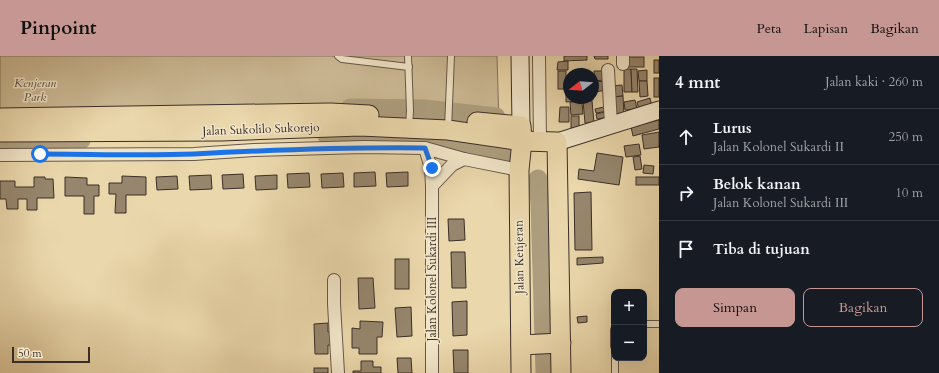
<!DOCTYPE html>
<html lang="id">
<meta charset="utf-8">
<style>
body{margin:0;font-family:Cardo,serif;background:#20242c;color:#f1f3f6}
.controls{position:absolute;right:12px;bottom:12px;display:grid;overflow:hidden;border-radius:8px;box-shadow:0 4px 16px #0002}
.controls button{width:36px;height:36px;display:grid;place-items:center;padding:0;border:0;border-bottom:1px solid #363941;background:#171b24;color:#f1f3f6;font:20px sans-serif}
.compass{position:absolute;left:563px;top:12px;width:36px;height:36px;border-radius:50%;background:#171b24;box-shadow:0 4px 16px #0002;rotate:253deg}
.scale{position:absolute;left:12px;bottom:10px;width:78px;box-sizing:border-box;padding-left:4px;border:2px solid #3b2e29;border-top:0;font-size:11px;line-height:14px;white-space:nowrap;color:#3b2e29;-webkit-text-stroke:3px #f1e5c8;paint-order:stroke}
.stop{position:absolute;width:12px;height:12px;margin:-9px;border:3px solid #1a73e8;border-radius:50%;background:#fff}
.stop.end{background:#1a73e8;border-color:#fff;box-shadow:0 1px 4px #0008}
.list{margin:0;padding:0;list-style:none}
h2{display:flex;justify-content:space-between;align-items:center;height:52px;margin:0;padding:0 16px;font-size:17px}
h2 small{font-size:13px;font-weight:400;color:#9ea1a6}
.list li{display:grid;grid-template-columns:26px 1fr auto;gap:12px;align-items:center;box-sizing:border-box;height:56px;padding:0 16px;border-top:1px solid #363941}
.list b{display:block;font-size:15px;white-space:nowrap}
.list p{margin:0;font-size:13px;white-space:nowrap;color:#9ea1a6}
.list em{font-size:13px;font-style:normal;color:#9ea1a6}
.actions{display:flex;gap:8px;padding:12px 16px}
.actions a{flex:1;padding:9px 0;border:1px solid #c59692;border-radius:8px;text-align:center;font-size:14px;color:#c59692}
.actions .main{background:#c59692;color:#111}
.icon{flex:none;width:22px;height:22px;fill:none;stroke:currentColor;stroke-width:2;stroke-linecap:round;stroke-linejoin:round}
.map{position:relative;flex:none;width:659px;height:317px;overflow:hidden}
header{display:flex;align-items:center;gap:24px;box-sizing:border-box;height:56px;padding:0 20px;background:#c59692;color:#111}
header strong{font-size:19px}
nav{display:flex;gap:22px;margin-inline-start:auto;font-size:14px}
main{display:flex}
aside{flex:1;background:#171b24}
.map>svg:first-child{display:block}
.park{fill:#ccba95;stroke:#84745f}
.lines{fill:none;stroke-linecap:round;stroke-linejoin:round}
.river{stroke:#ae9e7f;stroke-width:19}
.building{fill:#96866d;stroke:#3b2e29}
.lane-casing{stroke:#67584a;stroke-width:8}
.street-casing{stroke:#67584a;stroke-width:14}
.secondary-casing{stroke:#3b2e29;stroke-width:19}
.primary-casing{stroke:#3b2e29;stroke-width:21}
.lane{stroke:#f1e5c8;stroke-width:6}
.street{stroke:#f1e5c8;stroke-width:12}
.secondary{stroke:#f1e5c8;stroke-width:17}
.primary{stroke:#ead7ab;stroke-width:19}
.route{stroke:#1a73e8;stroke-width:5}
.labels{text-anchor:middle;stroke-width:3;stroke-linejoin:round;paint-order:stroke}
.park-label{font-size:12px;font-style:italic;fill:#584a3f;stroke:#f1e5c8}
.street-label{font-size:12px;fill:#3b2e29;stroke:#f1e5c8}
</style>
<header>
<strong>Pinpoint</strong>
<nav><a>Peta</a><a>Lapisan</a><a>Bagikan</a></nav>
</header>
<main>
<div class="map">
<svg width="659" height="317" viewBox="0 0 659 317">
<rect width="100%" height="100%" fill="#ead7ab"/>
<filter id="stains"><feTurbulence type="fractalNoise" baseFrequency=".005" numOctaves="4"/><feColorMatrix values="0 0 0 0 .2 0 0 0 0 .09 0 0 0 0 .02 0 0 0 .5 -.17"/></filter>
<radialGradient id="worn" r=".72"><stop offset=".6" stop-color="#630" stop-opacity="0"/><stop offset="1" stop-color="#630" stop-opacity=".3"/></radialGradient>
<!-- park -->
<polygon class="park" points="0,0 497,0 499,69 421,63 0,68"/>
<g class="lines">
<!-- river -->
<g class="river">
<polyline points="350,52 425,53 496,61"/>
<polyline points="327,80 396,81 428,83 508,102"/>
<polyline points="0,86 81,84"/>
<polyline points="538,123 540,148 545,317"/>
</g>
</g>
<!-- building -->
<g class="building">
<polygon points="564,0 587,0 587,4 564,5"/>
<polygon points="594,0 608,0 608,3 595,3"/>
<rect x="625" y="1" width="19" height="10"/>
<rect x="654" y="4" width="5" height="13"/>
<polygon points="568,5 568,14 557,14 558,6"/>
<polygon points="624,13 631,13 632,36 624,36"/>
<polygon points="631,13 637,13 638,36 632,36"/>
<polygon points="647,14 647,25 639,25 638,15"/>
<rect x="558" y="15" width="8" height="18"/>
<polygon points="594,15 604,15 604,24 594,25"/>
<rect x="654" y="22" width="5" height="19"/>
<polygon points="606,25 607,34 595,36 594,26"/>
<polygon points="639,25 647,25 648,40 640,41"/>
<polygon points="622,29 623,40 612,41 611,30"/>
<polygon points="566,37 569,37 569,42 593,42 593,44 566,46"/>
<polygon points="623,40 624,60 614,61 612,41"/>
<polygon points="650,42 652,51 639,54 637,46"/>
<polygon points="635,44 637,53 625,54 624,46"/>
<polygon points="583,45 592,45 594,67 585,67"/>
<polygon points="570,46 582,46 583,58 571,59"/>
<polygon points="608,50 608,55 596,57 595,53"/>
<polygon points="560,51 569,51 569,66 559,66"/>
<polygon points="610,55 611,61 597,63 596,58"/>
<rect x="571" y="60" width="8" height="12"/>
<polygon points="659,64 659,73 633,80 631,71"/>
<polygon points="659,76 659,91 644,93 642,79"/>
<polygon points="639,88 641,99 626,101 624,90"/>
<polygon points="597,97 623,101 619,129 578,123 579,113 594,115"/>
<polygon points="640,100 642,113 635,114 633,101"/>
<polygon points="644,109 654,110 653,118 643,117"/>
<polygon points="375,116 376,130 354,131 354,117"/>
<polygon points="408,116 408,130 387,131 386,117"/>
<polygon points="309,117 310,131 288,132 287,118"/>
<polygon points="343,117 344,131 322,132 321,118"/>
<polygon points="243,118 244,132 223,133 222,119"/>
<polygon points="211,119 212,133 190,134 189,120"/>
<polygon points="277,119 277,133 256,134 255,120"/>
<polygon points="122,120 146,121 146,139 126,139 126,157 115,157 116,138 109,138 109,127 122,127"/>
<polygon points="177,120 178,133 157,134 156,121"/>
<polygon points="34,121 45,121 45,123 53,123 54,142 37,142 37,154 27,154 27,143 18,143 18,153 7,153 6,143 0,143 0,125 15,125 15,131 34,131"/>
<polygon points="65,121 87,122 87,129 99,129 99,140 94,140 94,158 84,158 84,140 65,140"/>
<rect x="636" y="121" width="23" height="8"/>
<polygon points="591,136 592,194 575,194 574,137"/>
<polygon points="448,163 464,163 465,184 449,185"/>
<polygon points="451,196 465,196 466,232 452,232"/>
<polygon points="603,201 603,207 577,209 577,202"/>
<rect x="395" y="203" width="14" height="30"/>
<polygon points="358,222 373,222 375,252 359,253"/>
<polygon points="467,245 467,279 453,280 452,246"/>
<polygon points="411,251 412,280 397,281 395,252"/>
<polygon points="587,260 587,266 578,267 577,261"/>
<polygon points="360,265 383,266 382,281 377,281 377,298 359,298 359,292 352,292 352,272 360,273"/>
<polygon points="328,267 328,276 335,276 335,289 328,289 328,298 315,298 314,268"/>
<polygon points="453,294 468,294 468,317 454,317"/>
<polygon points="397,302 411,302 412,317 398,317"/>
<polygon points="361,305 373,305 373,311 381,311 381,317 353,317 353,315 361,315"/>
<rect x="314" y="312" width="14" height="5"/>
</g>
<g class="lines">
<defs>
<g id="lane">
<polyline points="338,0 342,3 409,11"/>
<polyline points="408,0 410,55 409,70"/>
<polyline points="448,73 451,0"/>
<polyline points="644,268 659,268"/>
<polyline points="614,274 614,290"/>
<polyline points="615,302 615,317"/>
</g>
<g id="street">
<polyline points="539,0 540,86"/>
<polyline points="623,8 623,0"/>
<polyline points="608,14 611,69"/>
<polyline points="425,92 431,112 432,130 432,317"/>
<polyline points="0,99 194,98 254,94 364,91 425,92 464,103 519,114"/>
<polyline points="432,130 452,109 464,103"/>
<polyline points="334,224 334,248 338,317"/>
</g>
<g id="secondary">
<polyline points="520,0 521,70"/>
<polyline points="557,86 659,54"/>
</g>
<g id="primary">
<polyline points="0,62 330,57 369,59"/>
<polyline points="477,66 521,70 522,85 519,114 521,317"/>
<polyline points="0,76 221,75 360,70 448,74 522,85 557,86 561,317"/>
<polyline points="521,289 561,287"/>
</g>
</defs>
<!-- lane casing -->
<use href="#lane" class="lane-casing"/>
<!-- street casing -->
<use href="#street" class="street-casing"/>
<!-- secondary casing -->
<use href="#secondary" class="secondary-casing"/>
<!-- primary casing -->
<use href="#primary" class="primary-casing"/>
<!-- lane -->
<use href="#lane" class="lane"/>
<!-- street -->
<use href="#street" class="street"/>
<!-- secondary -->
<use href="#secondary" class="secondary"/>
<!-- primary -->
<use href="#primary" class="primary"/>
</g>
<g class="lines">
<!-- route -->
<path class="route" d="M40,98C91,98 143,100 194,98C271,94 348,91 425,92L432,112"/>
</g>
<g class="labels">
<!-- park labels -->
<g class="park-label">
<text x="35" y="31">Kenjeran<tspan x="35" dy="14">Park</tspan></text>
</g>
<!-- street labels -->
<g class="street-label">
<text transform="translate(261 73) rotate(-2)" y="4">Jalan Sukolilo Sukorejo</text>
<text transform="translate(519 201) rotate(-91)" y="4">Jalan Kenjeran</text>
<text transform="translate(432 223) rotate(-90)" y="4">Jalan Kolonel Sukardi III</text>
</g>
</g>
<rect width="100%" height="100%" filter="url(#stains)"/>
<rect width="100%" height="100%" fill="url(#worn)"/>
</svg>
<div class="controls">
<button>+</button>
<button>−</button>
</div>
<svg class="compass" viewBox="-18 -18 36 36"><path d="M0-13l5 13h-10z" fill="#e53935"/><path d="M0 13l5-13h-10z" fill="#9ea1a6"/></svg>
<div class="scale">50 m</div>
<div class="stop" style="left:40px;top:98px"></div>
<div class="stop end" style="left:432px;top:112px"></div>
</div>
<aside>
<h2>4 mnt<small>Jalan kaki · 260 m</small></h2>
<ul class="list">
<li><svg class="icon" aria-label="ahead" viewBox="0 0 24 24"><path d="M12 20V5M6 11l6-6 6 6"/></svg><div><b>Lurus</b><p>Jalan Kolonel Sukardi II</p></div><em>250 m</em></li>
<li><svg class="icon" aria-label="right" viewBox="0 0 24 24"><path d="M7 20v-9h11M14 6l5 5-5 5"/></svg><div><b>Belok kanan</b><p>Jalan Kolonel Sukardi III</p></div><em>10 m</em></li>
<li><svg class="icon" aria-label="arrive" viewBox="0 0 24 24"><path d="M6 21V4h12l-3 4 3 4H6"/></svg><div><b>Tiba di tujuan</b></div></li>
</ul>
<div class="actions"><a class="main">Simpan</a><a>Bagikan</a></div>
</aside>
</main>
